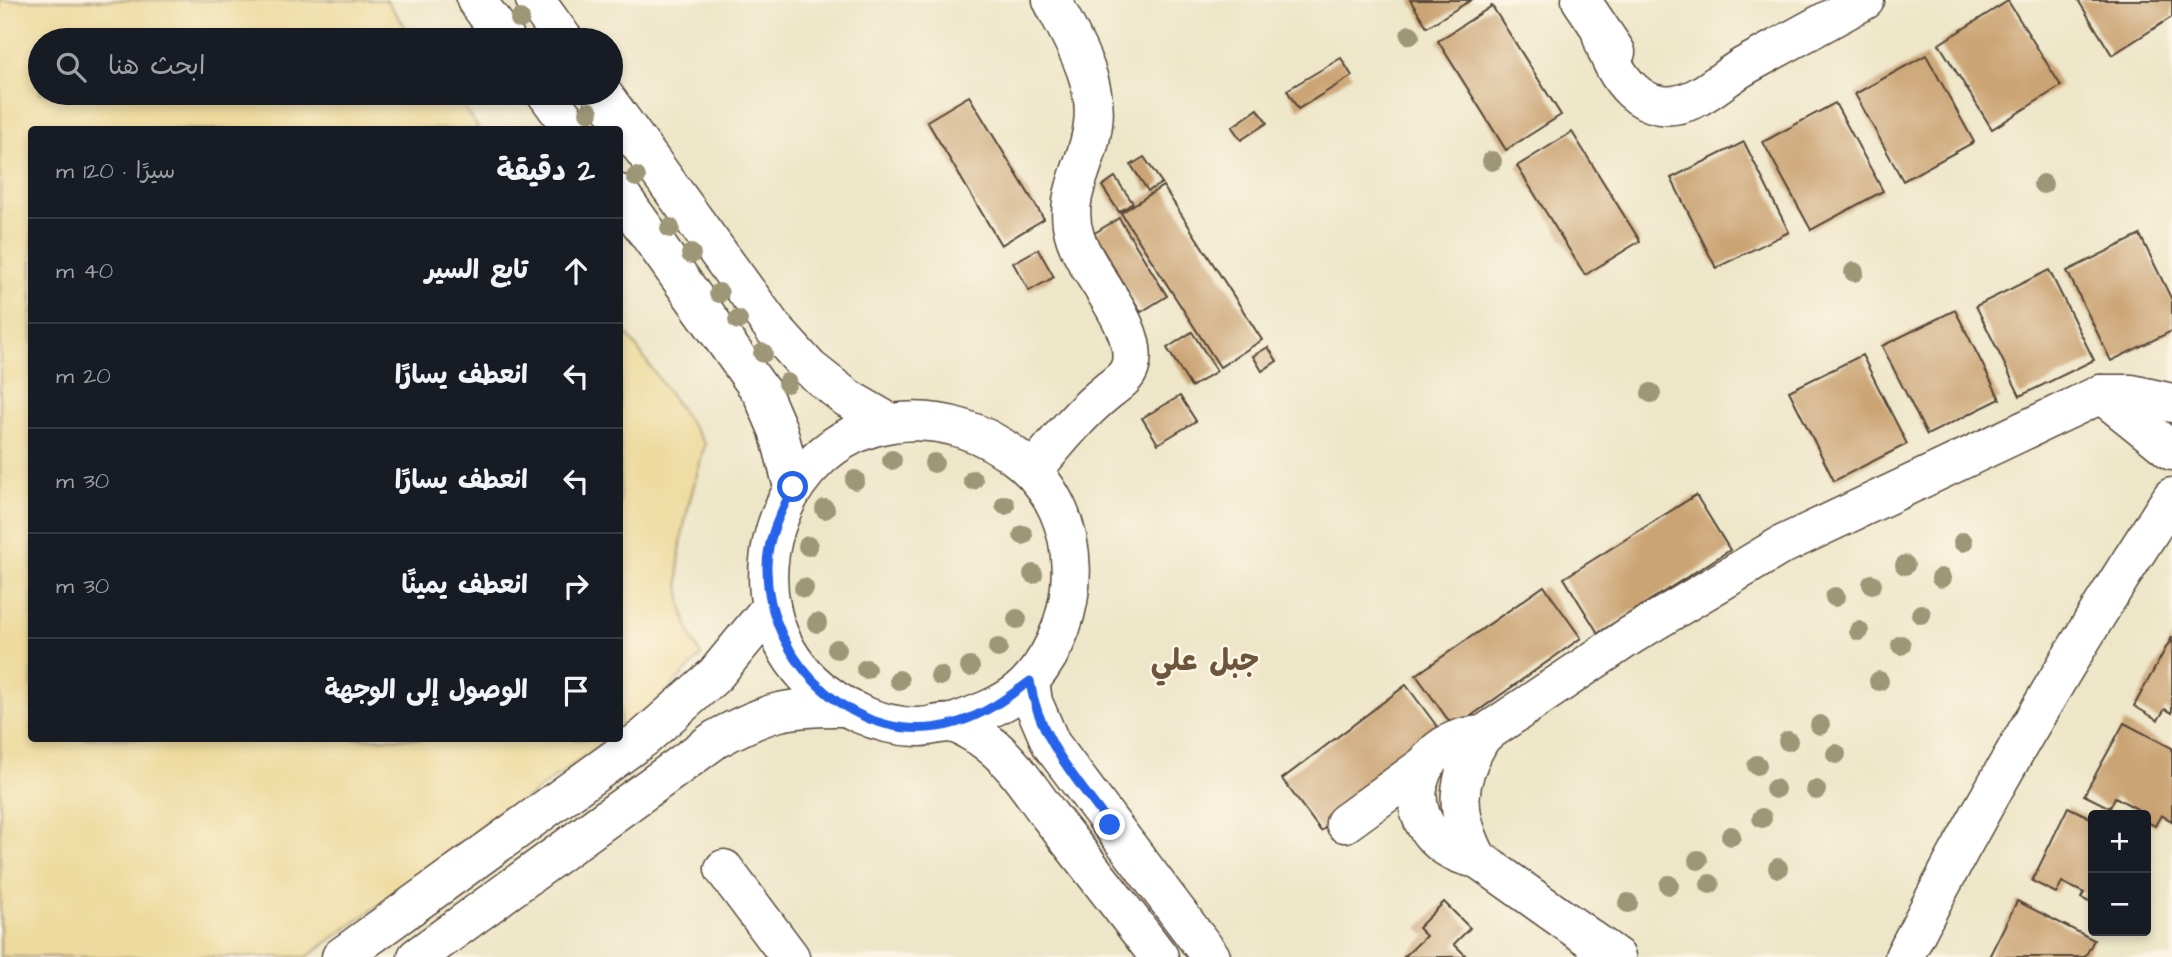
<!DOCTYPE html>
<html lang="ar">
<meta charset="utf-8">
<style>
body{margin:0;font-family:"Architects Daughter","Playpen Sans Arabic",sans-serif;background:#242831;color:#f1f3f6;direction:rtl}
.controls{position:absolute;right:21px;bottom:21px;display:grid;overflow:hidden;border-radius:7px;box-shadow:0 4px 10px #0003}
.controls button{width:63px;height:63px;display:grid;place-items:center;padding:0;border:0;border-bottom:2px solid #363941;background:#171b24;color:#f1f3f6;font:35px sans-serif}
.stop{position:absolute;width:21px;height:21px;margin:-16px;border:5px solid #2563eb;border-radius:50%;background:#fff}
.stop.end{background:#2563eb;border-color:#fff;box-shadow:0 2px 7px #0008}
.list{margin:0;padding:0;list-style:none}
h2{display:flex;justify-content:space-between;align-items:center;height:91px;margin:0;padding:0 28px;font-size:30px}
h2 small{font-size:23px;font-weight:400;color:#9ea1a6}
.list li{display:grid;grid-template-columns:46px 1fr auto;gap:21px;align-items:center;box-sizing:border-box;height:105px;padding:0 28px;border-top:2px solid #363941}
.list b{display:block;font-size:26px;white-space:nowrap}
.list em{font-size:23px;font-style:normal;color:#9ea1a6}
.icon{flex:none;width:38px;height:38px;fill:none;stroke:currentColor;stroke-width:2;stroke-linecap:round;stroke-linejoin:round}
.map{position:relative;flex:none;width:2172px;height:957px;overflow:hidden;direction:ltr}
.search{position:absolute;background:#171b24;box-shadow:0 4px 10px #0003;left:28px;top:28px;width:595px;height:77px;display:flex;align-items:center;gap:18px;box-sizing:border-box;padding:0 24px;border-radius:38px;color:#9ea1a6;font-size:26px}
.panel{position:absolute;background:#171b24;box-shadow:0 4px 10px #0003;left:28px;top:126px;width:595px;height:616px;border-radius:7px;direction:rtl}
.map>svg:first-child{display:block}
.sand{fill:#eeda9e;stroke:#94825e;stroke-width:2}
.building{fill:#cba475}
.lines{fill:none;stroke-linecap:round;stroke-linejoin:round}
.minor-casing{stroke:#564638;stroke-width:41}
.minor{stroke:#fff;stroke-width:38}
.tree{fill:#9d9777}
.route{stroke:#2563eb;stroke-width:9}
.labels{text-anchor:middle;stroke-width:5;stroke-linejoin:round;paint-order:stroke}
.district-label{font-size:30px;font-weight:bold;fill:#6d553c;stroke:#fcf5e5}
</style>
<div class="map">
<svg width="2172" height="957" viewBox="0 0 2172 957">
<rect width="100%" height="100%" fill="#fcf5e5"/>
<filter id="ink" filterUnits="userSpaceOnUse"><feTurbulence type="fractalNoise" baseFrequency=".0143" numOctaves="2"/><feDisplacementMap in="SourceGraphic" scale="14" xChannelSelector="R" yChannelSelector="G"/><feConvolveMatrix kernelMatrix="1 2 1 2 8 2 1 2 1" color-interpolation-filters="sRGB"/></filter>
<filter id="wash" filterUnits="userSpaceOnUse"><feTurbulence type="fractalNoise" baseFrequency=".00686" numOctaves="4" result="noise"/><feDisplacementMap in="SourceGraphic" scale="28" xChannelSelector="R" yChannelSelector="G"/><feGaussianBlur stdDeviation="1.57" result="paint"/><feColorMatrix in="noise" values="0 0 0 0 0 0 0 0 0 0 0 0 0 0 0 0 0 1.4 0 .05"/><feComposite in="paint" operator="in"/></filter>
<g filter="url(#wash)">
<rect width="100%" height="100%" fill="#ede6c8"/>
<!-- sand -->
<g class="sand">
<polygon points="0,0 386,0 415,40 40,40 40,93 453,93 479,129 32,130 32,738 608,739 307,957 0,957"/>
<path d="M620,324L705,444C686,519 659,581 701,656L654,704L620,730Z"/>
</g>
<g id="blocks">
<!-- building -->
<g class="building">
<polygon points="1410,0 1471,0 1427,27"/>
<polygon points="2078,0 2172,0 2172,17 2112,55"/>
<polygon points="2008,1 2061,86 1992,129 1939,44"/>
<polygon points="1492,6 1561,115 1506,150 1438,41"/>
<polygon points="1926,55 1974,142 1903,181 1855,94"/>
<polygon points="1341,58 1352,76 1298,109 1287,90"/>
<polygon points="969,96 1044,219 1001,245 927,121"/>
<polygon points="1835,103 1883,191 1811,230 1763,142"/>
<polygon points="1258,109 1267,123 1241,140 1232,127"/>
<polygon points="1572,132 1640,241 1585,275 1517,166"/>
<polygon points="1744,142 1789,232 1716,268 1671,178"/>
<polygon points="1144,157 1162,183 1148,191 1131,165"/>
<polygon points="1115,177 1133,203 1119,212 1102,186"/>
<polygon points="1163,186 1262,340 1220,367 1121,213"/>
<polygon points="1119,218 1167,296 1141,312 1093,234"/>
<polygon points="2140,235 2172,300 2172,331 2111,361 2067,271"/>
<polygon points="1038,249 1054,277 1029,291 1013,263"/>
<polygon points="2049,270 2094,360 2020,396 1976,306"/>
<polygon points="1955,310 2000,399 1927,435 1882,346"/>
<polygon points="1192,332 1217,371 1191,387 1167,348"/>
<polygon points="1268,347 1277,361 1262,371 1253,356"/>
<polygon points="1862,355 1907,444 1834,481 1789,391"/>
<polygon points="1180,396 1196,421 1158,444 1142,418"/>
<polygon points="1696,495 1730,550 1598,633 1564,578"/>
<polygon points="1544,586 1581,638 1454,728 1416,675"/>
<polygon points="2172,637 2172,713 2165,709 2158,720 2134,706"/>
<polygon points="1406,685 1445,737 1321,831 1282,779"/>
<polygon points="2124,723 2172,748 2172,821 2161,815 2155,826 2146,821 2146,815 2134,814 2137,809 2115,797 2110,808 2084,795"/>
<polygon points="2068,807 2093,819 2093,904 2081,898 2084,893 2062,882 2056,893 2032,881"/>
<polygon points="2017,901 2094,940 2085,957 1989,957"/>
<polygon points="1444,902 1470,928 1454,944 1467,957 1404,957 1426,936 1418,928"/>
</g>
</g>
</g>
<g filter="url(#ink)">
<use href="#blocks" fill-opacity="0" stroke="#564638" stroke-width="2"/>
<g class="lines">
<defs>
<g id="minor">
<polyline points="476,0 506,40"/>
<polyline points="535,0 564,40"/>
<polyline points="1581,0 1616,52"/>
<path d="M1601,33C1613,75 1642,123 1694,99C1713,90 1729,74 1748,64C1787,43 1826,21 1865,0"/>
<polyline points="546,93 573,130"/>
<polyline points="602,93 773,328 809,368 847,398 890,423"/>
<polyline points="620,194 762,393 778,430 793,487"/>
<polyline points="2101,394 2172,451"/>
<path d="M1033,471C1057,442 1079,414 1109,390C1117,384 1127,377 1130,367C1142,329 1086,273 1075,237C1061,195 1089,165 1093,124C1099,80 1071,38 1052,0"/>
<polyline points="1030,681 1033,702 1051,744 1211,957"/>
<path d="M953,723C981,713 1011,703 1031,680C1084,618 1087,517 1022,462C985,431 940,416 892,423C774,441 726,601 812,682C840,708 877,726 916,727C927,728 942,721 954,724C963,726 979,736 987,742C1012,760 1031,791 1049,815C1086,862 1123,909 1159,957"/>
<path d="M1483,735C1398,738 1395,845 1478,859L1616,957"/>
<polyline points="1345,823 1425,765"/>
<path d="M1478,859C1453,812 1455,779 1483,735L1630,636L1782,545L2101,394H2132L2172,403"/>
<polyline points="724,869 790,957"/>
<polyline points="341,957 645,737 715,675 771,607"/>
<path d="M417,957L716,739C766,712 787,706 844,707"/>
<path d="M1904,957C1985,796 2074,647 2172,497"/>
</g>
</defs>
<!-- minor casing -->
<use href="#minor" class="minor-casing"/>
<!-- minor -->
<use href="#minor" class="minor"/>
</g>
<!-- trees -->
<g class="tree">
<circle cx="520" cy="19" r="10"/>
<circle cx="1410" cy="35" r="10"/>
<circle cx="589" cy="112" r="10"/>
<circle cx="1492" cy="161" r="10"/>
<circle cx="636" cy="177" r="10"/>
<circle cx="2043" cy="184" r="10"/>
<circle cx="670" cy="228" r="10"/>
<circle cx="691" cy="254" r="10"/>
<circle cx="1854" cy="272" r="10"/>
<circle cx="719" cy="293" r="10"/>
<circle cx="738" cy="320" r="10"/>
<circle cx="763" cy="353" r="10"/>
<circle cx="787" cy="383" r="10"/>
<circle cx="1651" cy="393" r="10"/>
<circle cx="892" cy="460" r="10"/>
<circle cx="934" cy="463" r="10"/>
<circle cx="855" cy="480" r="10"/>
<circle cx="973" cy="480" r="10"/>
<circle cx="1005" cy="505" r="10"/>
<circle cx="825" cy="509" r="10"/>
<circle cx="1023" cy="535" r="10"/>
<circle cx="1963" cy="542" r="10"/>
<circle cx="808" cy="546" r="10"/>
<circle cx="1905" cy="565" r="10"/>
<circle cx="1033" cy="574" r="10"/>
<circle cx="1941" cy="578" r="10"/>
<circle cx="1872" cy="584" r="10"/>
<circle cx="804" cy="588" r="10"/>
<circle cx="1835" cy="597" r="10"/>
<circle cx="1921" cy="614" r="10"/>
<circle cx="1017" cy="619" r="10"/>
<circle cx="817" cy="623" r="10"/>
<circle cx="1859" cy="631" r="10"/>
<circle cx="1901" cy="645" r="10"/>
<circle cx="998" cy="648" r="10"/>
<circle cx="837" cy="649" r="10"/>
<circle cx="970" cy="667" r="10"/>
<circle cx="866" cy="669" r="10"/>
<circle cx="940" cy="676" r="10"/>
<circle cx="899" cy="680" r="10"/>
<circle cx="1879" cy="681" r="10"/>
<circle cx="1820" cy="725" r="10"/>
<circle cx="1788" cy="741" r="10"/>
<circle cx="1836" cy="754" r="10"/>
<circle cx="1757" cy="765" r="10"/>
<circle cx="1775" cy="789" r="10"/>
<circle cx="1816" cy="790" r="10"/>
<circle cx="1762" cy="818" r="10"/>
<circle cx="1731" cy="836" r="10"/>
<circle cx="1698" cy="860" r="10"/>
<circle cx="1778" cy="868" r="10"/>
<circle cx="1710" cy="884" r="10"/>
<circle cx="1669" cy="885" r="10"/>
<circle cx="1628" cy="903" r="10"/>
</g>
</g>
<g class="lines" filter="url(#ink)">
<!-- route -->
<path class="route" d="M793,487C781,512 767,538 767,567C766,661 858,752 956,723C985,714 1006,699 1030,681C1038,738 1078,781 1110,825"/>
</g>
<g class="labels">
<!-- district labels -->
<g class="district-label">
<text x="1205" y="670">جبل علي</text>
</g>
</g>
</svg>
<div class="controls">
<button>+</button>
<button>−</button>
</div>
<div class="stop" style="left:793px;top:487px"></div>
<div class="stop end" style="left:1110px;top:825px"></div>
<div class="search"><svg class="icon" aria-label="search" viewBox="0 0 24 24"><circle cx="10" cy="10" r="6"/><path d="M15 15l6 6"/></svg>ابحث هنا</div>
<section class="panel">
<h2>2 دقيقة<small>سيرًا · 120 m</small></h2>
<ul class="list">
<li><svg class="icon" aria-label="ahead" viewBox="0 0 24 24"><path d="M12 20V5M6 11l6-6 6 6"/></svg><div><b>تابع السير</b></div><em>40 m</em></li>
<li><svg class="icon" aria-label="left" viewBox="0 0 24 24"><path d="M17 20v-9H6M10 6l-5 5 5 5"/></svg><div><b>انعطف يسارًا</b></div><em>20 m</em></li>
<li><svg class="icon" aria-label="left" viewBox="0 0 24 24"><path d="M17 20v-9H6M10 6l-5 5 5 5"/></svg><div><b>انعطف يسارًا</b></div><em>30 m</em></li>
<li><svg class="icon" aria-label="right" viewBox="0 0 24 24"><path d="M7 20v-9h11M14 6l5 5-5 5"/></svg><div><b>انعطف يمينًا</b></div><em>30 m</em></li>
<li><svg class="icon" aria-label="arrive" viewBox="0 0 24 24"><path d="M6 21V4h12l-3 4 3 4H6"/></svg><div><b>الوصول إلى الوجهة</b></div></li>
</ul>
</section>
</div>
